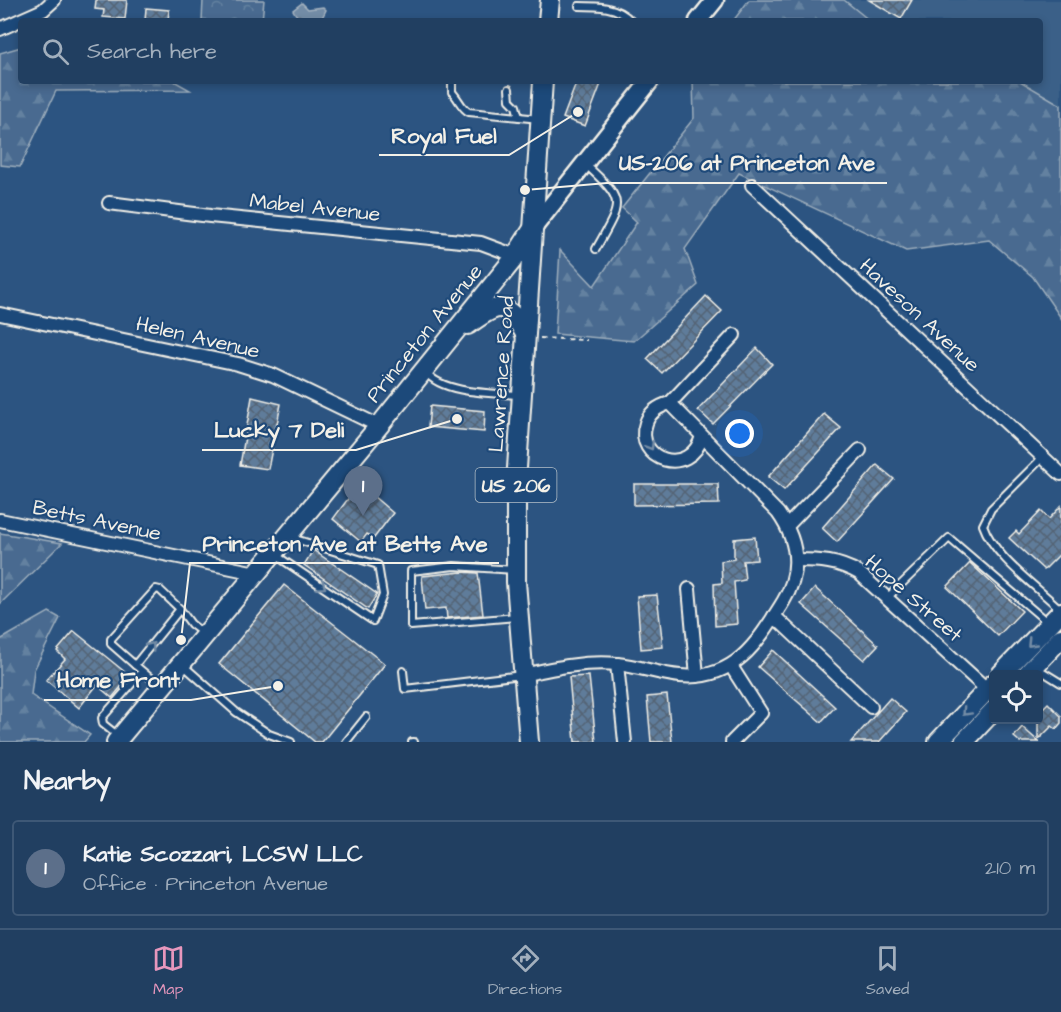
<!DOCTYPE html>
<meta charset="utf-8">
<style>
body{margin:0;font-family:"Architects Daughter",sans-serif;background:#2d4a6a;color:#f1f3f6}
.controls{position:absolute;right:18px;bottom:18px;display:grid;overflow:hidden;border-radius:6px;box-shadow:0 3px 9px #0003}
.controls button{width:54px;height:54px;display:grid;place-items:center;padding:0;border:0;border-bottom:2px solid #3e5876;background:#213f61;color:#f1f3f6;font:30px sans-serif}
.you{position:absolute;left:740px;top:434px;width:21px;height:21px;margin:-15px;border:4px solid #fff;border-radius:50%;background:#1a73e8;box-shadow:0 0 0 9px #1a73e833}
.badge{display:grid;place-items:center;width:39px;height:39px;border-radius:50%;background:#e797bd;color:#fff;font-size:20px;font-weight:700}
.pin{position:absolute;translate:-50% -50px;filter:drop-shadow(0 2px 3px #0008)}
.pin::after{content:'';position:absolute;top:32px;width:21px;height:18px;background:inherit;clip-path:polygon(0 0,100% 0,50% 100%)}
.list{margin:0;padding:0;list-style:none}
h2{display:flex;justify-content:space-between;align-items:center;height:78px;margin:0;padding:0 24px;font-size:26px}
h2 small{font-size:20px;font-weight:400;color:#a2afbd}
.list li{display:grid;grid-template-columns:39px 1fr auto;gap:18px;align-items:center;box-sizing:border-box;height:96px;margin:0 12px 12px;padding:0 12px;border:2px solid #3e5876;border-radius:6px}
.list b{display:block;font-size:22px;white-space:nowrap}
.list p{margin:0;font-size:20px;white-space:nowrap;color:#a2afbd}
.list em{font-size:20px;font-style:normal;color:#a2afbd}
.icon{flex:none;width:33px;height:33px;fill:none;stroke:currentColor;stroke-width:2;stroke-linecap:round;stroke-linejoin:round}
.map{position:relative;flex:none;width:1061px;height:742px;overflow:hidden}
.search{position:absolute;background:#213f61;box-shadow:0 3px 9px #0003;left:18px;right:18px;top:18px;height:66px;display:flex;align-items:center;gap:15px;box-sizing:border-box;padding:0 21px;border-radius:6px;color:#a2afbd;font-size:22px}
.sheet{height:186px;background:#213f61}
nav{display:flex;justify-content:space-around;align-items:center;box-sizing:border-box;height:84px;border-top:2px solid #3e5876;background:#213f61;font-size:16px;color:#a2afbd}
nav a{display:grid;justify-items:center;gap:3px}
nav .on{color:#e797bd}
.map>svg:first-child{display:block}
.built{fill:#3b6088}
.forest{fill:url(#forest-firs);stroke:#9eaebc;stroke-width:1.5}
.park{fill:url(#park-crowns);stroke:#9eaebc;stroke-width:1.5}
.water{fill:url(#water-ripples);stroke:#a7b4c0;stroke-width:1.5}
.building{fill:url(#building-cross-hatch);stroke:#f4f1e8;stroke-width:1.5}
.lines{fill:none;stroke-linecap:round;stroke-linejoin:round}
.lane-casing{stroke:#f4f1e8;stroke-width:10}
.street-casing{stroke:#f4f1e8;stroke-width:16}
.secondary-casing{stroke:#f4f1e8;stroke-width:21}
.primary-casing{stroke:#f4f1e8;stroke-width:22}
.path{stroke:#f4f1e8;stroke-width:2;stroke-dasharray:4.5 4.5;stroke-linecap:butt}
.lane{stroke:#1f4a7a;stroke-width:6}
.street{stroke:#1f4a7a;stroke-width:12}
.secondary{stroke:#1f4a7a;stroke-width:16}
.primary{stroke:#1f4a7a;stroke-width:18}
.oneway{stroke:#748da6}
.labels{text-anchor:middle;stroke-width:4.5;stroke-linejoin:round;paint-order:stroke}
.shield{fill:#1f4a7a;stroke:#b4bfc7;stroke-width:1.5}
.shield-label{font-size:20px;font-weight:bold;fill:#f4f1e8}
.street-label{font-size:21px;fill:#f4f1e8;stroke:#1f4a7a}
.leader{fill:none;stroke:#f4f1e8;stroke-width:2}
.callout-dot{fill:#f4f1e8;stroke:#1f4a7a;stroke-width:2}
.callout-label{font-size:22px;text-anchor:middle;font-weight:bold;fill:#f4f1e8;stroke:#1f4a7a;stroke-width:4.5;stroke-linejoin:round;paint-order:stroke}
</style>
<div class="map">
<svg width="1061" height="742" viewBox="0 0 1061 742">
<defs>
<pattern id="forest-firs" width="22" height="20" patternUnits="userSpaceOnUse" patternTransform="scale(1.5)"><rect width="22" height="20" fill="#496b90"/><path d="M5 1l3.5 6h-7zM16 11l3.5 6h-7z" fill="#6481a0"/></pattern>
<pattern id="park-crowns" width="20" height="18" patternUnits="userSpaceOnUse" patternTransform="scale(1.5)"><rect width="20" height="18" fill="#496b90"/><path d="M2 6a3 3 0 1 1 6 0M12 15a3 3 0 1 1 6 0" fill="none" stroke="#6481a0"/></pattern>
<pattern id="water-ripples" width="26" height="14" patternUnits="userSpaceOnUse" patternTransform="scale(1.5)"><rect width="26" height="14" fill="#738ca6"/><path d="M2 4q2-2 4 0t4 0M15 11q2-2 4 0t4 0" fill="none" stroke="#647484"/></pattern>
<pattern id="building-cross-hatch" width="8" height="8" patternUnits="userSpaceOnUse" patternTransform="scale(1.5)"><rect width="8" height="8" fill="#5e7b9a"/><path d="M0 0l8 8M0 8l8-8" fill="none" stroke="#556474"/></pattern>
</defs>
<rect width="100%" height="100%" fill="#2c5481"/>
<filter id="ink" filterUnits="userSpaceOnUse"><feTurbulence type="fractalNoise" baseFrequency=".0167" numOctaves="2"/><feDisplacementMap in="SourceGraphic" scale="12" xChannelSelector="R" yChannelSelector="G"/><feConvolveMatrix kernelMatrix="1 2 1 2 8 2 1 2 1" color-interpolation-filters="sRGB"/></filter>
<g filter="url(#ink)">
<!-- built -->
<polygon class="built" points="832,0 1061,0 1061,130 975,81 1040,81 1040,21 869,21"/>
<!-- forest -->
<g class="forest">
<polygon points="749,0 844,0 870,21 733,21"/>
<polygon points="21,47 21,81 174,81 190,90 56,91 20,167 0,165 0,53"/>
<polygon points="693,81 1020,81 1061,105 1061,318 1033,277 989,240 906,251 739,173 685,249 698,285 634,341 555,334 560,250 594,286 637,222 622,208 694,118"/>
<polygon points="0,533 62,543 0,604"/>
<polygon points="49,612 60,618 34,670 31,695 90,735 84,742 0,742 0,640"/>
</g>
<!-- park -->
<polygon class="park" points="203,0 264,0 262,21 202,21"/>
<!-- water -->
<path class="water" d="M302,3L308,9L323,7L326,10L322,18L324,21C310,21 300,24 293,10Z"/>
<!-- building -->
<g class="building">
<polygon points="96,0 127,0 125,19 103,17 104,10 95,9"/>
<polygon points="869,0 912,0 901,19"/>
<polygon points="146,8 169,10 168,21 145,21"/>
<polygon points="577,81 602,81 585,126 563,118"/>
<polygon points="706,296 722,311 662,373 647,359"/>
<polygon points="757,348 772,364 713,424 698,410"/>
<polygon points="252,397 281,404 268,469 240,465"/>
<polygon points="430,406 485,411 484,432 428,427"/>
<polygon points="824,414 841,428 784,490 768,477"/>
<polygon points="877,465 894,479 837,542 822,528"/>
<polygon points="359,484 393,513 374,538 367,534 361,542 333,519"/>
<polygon points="634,484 718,484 719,504 634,505"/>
<polygon points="1061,506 1061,553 1044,570 1009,538 1016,531 1019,534 1041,511 1049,519"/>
<polygon points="755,537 757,560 743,561 745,580 734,582 737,624 715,626 714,584 722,583 721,561 734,559 734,539"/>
<polygon points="313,550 377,594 368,609 304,565"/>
<polygon points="970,563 1022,611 998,636 947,587"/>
<polygon points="462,572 478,573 483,615 447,618 446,608 425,610 422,576"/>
<polygon points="284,585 385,664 322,742 315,742 219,664"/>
<polygon points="815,588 878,645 864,660 801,604"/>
<polygon points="657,595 663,647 641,649 637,596"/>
<polygon points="74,631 130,676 112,698 97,685 79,708 46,680 65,659 57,651"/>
<polygon points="773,650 835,707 821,722 758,667"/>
<polygon points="589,676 596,742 575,742 569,677"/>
<polygon points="667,695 672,742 651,742 647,697"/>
<polygon points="890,698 906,712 879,742 851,742"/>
<polygon points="1048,703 1061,716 1061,723 1056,729 1052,726 1038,740 1038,713"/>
<polygon points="1022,727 1039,742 1020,742 1014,737"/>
</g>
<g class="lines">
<defs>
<g id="lane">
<path d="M579,6C598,6 618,6 631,21"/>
<path d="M452,81V92C459,99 461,108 469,112L540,119"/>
<polyline points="509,89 510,100 516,106 519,117"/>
<path d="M585,164C627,202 622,202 596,249"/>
<path d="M426,372C442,394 494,393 519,395"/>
<path d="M1043,457L991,509L983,525C994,557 1035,585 1060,609"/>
<polyline points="274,554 373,621 383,595 378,565 289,537"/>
<polyline points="515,570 454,566 411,571 411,626 517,617"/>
<polyline points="887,598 949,538 1047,622"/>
<polyline points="135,665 111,644 111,639 156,589 160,590 180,609"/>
<polyline points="184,666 236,712 269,734 291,742"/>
<polyline points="1035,667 1061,683"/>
<polyline points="403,671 405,689 522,675"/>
<polyline points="161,687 135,665 180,609 191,624 204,634"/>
<polyline points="117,735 103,724 102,718 142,672"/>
<polyline points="346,742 366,717"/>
<polyline points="412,742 414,742"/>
</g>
<g id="street">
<polyline points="0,29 43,10 54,0"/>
<polyline points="752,185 1061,474"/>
<polyline points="109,203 210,216 481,243 516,256"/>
<polyline points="0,314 238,364 273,375 379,426"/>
<path d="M670,403C659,406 650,411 646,423C633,460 690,479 702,436"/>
<polyline points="670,403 734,335"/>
<polyline points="0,520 256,573"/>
<polyline points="787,526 860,450"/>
<path d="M797,560C820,560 838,561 859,573L993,695"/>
<polyline points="689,589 697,676"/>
<polyline points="774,616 871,707"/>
<polyline points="617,664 625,742"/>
<polyline points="731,666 761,713 732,742"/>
<path d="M522,675C554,668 585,661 617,664C638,666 659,674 680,676C735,681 758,642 783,602C802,571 798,541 778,513L670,403"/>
</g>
<g id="secondary">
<polyline points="698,21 715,0"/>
<polyline points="534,227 650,81"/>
</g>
<g id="primary">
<polyline points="548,21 550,0"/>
<path d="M468,325C498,303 506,299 525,334"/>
<polyline points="1001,674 1061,612"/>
<polyline points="1027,674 1061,638"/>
<polyline points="116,742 379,426 512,261 534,227"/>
<polyline points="529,742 516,582 516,483 543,81"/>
<polyline points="938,742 994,683"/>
<polyline points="964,742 994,710"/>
</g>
</defs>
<!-- lane casing -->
<use href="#lane" class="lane-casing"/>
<!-- street casing -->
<use href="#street" class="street-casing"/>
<!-- secondary casing -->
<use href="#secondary" class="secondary-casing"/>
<!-- primary casing -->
<use href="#primary" class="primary-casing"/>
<!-- path -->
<polyline class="path" points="540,338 587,340"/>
<!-- lane -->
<use href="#lane" class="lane"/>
<!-- street -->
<use href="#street" class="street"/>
<!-- secondary -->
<use href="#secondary" class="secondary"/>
<!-- primary -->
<use href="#primary" class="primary"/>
</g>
<!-- one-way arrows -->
<defs><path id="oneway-chevron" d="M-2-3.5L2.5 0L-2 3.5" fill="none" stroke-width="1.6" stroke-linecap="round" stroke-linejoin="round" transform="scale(1.5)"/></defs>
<g class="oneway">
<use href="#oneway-chevron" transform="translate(650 446) rotate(59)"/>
<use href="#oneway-chevron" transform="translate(322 586) rotate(34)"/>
<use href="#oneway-chevron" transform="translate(1031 643) rotate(134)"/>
<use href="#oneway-chevron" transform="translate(151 646) rotate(-51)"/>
<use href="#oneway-chevron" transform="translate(966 712) rotate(133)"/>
</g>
</g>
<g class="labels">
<!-- shield labels -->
<rect class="shield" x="475.5" y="468" width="81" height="34" rx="4.5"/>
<g class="shield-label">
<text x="516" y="492">US 206</text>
</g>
<!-- street labels -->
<g class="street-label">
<text transform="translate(315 207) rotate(6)" y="7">Mabel Avenue</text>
<text transform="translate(920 315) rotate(43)" y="7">Haveson Avenue</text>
<text transform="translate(424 333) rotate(-51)" y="7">Princeton Avenue</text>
<text transform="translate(198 337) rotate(13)" y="7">Helen Avenue</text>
<text transform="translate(501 374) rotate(-86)" y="7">Lawrence Road</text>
<text transform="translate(97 520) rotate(12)" y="7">Betts Avenue</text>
<text transform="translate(914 598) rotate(41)" y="7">Hope Street</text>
</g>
</g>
<!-- callouts -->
<path class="leader" d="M578 112L509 155H379M525 190L607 183H887M457 419L356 450H202M181 640L190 563H499M278 686L191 700H44"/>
<g class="callout-dot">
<circle cx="578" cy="112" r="6"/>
<circle cx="525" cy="190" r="6"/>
<circle cx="457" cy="419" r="6"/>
<circle cx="181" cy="640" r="6"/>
<circle cx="278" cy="686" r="6"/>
</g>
<g class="callout-label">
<text x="444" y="143">Royal Fuel</text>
<text x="747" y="170">US-206 at Princeton Ave</text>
<text x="279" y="437">Lucky 7 Deli</text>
<text x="345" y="551">Princeton Ave at Betts Ave</text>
<text x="118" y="687">Home Front</text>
</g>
</svg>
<div class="controls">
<button><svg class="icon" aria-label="locate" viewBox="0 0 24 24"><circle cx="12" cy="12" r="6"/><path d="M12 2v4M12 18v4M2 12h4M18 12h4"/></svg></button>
</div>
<div class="you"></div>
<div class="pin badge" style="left:363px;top:516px;background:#5c6f8a">1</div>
<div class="search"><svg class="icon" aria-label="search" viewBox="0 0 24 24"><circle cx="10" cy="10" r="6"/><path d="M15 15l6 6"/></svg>Search here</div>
</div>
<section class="sheet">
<h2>Nearby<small></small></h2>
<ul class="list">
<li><span class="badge" style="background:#5c6f8a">1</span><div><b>Katie Scozzari, LCSW LLC</b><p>Office · Princeton Avenue</p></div><em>210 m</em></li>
</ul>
</section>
<nav>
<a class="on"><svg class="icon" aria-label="map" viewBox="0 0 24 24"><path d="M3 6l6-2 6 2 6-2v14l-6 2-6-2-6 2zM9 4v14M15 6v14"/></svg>Map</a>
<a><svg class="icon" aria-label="directions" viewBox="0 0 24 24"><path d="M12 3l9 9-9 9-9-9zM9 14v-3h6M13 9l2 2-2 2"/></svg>Directions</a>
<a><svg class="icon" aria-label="saved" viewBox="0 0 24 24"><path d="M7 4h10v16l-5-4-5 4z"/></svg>Saved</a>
</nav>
